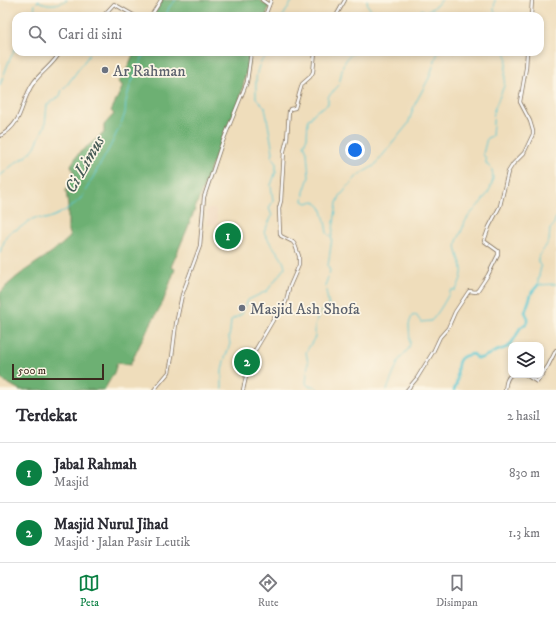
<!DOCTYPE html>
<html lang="id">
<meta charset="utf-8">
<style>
body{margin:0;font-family:"IM FELL DW Pica",serif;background:#f7f7f7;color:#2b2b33}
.controls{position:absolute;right:12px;bottom:12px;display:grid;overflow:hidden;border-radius:8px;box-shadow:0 2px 6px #0003}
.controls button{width:36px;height:36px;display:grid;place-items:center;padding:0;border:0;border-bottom:1px solid #e1e1e2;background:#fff;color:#2b2b33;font:20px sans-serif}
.scale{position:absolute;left:12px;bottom:10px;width:92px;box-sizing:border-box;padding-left:4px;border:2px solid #3b2a1e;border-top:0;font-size:11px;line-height:14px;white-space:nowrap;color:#3b2a1e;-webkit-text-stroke:3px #fcf5e5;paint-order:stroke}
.you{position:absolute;left:355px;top:150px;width:14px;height:14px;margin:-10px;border:3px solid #fff;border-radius:50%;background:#1a73e8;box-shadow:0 0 0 6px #1a73e833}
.badge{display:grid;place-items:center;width:26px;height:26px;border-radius:50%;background:#0b8043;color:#fff;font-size:13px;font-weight:700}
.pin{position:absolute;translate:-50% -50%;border:2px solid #fff;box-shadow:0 1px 4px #0006}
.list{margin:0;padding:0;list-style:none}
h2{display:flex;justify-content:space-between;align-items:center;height:52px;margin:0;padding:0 16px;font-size:17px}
h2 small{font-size:13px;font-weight:400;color:#7c7c81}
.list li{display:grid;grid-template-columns:26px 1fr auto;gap:12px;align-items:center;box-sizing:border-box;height:60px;padding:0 16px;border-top:1px solid #e1e1e2}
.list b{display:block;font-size:15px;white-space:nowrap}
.list p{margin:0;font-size:13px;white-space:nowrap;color:#7c7c81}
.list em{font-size:13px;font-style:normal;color:#7c7c81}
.icon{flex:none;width:22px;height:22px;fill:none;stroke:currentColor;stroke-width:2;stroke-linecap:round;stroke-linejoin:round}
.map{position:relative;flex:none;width:556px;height:390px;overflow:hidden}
.search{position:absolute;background:#fff;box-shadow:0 2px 6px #0003;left:12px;right:12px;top:12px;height:44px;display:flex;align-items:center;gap:10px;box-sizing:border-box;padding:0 14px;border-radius:12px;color:#7c7c81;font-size:15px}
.sheet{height:172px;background:#fff}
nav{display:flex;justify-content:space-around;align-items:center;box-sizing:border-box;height:56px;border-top:1px solid #e1e1e2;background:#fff;font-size:11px;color:#7c7c81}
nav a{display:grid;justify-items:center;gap:2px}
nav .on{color:#0b8043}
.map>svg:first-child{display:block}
.built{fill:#efd6bc}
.forest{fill:#6db073;stroke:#546d48}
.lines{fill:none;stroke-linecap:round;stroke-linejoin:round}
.stream{stroke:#5dc9d4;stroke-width:1}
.river{stroke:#5dc9d4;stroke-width:2.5}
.minor-casing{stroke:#7a6955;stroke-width:4}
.minor{stroke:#fff;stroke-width:2.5}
.worship-dot{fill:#6b7280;stroke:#fcf5e5;stroke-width:1.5}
.labels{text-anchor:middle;stroke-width:3.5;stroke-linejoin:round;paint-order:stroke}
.worship-label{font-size:16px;fill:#5b616d;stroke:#fcf5e5;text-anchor:start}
.water-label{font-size:17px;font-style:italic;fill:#455a55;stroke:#fcf5e5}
</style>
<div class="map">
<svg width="556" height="390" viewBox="0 0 556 390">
<rect width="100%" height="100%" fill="#fcf5e5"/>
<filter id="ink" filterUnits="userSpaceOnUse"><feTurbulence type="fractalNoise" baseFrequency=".025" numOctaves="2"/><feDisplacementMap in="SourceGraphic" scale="8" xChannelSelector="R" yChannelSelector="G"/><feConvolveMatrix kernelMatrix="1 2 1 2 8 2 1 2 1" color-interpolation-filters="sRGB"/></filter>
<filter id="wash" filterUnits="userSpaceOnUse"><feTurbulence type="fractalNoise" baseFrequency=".012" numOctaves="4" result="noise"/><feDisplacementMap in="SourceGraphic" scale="16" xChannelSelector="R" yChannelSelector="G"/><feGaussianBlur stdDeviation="0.9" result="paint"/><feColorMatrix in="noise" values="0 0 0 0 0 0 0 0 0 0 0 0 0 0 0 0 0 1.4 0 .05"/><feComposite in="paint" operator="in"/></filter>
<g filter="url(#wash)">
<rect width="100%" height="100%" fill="#efddbb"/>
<!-- built -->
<polygon class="built" points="206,209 216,209 218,224 207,225"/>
<!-- forest -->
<g class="forest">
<polygon points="162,0 259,0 269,6 266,16 153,16"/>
<path d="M134,52H251L240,99L222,139L186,232L171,267L175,269L163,302L145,334L130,365L117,363L114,373L104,390H20L2,380L0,375V293C19,270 49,258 70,237L68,231V206L66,190L74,174L71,165L79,153L104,133V125L114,114L111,111L123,86L118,82L128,67Z"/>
</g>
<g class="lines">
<!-- stream -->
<g class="stream">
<polyline points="367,0 368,6 372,11 370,16"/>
<polyline points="495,0 494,10 496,16"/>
<path d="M38,1C49,6 57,5 67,0"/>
<polyline points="32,16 34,13 35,4 39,0"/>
<polyline points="166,16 169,7 176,0"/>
<polyline points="283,16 293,0"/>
<polyline points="418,16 422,9 425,12 433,8 442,0"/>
<polyline points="0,85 9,61 16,47"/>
<polyline points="0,176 15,163 27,156 35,147 45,125 47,105 60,96 62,90 67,85 89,55"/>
<polyline points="556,217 553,226 550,229 549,241 538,258 538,262 541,267 538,280 538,285 556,284"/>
<polyline points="332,236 337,203 340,196 358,175 374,166 408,124 415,104 429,78 438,52"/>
<path d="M1,249L7,235L11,231C21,230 26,221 35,218C38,217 41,219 45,219C56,217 74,206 82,197L111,145L123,119L125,113L126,101L130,86L145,52"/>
<polyline points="0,253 1,250"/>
<path d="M222,390V371L224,361L230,344L229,337L230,331L231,320L242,314L248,300L267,291L285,267C283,256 269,244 264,232L272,216L269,208L273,201L271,185L276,171V161L272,157L273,152L265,107L256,98C256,79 254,66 269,52"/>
<path d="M319,390L314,386H308L306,383L308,363L306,352L315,337V325L318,317L320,313L329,306L325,286L330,271L328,266L332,238L327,233L325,221L321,207L314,201L307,203L303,201L304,192L309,177L307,152L304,144L307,138L308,119L311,118C314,110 322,109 328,104V97L339,85L343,65L348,57L355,52"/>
<path d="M387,390L399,360L409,348L410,343L409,324L412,316L416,315L421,322L431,321C438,314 447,298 451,290H456C459,284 463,275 462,269C461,258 452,248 459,237C462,231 464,222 468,217C479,204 497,189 492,170L486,163V159L483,154L487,138L492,136L494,110L504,86L507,57L505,52"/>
</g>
<!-- river -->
<path class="river" d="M454,390C455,387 457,384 457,381C458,366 454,356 473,354L476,358H482L494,352L508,347L515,338L520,328L528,322V318L525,312L532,292L538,285"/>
</g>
</g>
<g filter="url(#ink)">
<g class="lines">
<defs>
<g id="minor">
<polyline points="262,0 269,5"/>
<polyline points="103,16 114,4 135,16"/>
<polyline points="151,16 161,0"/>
<polyline points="265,16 271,0"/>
<polyline points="336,16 345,0"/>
<polyline points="531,16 532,0"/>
<path d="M0,136C25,122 19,103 34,82C42,71 54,64 60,52"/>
<polyline points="526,375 537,382 548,366 556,350"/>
<polyline points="154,390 169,372 172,357 176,324 182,295 200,246 204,197 221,146 247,82 251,52"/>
<polyline points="243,390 250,359 276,315 286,302 289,288 299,265 299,256 295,245 293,242 281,236 280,234 279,208 281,201 284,151 287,139 289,111 290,109 295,108 302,84 310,77 313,72 315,52"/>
<polyline points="407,390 417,378 433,352 440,337 448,328 455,312 469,291 476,292 478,290 488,275 498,255 498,251 484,241 489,227 500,206 508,172 513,164 524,153 533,134 533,131 530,121 520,102 526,68 527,52"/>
<path d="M505,390C506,384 506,378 511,375"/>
</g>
</defs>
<!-- minor casing -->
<use href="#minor" class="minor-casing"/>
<!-- minor -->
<use href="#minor" class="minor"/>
</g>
</g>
<!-- markers -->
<g class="worship-dot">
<circle cx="105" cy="70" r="4"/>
<circle cx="242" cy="308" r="4"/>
</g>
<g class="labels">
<!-- worship labels -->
<g class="worship-label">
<text x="113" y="76">Ar Rahman</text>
<text x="250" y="314">Masjid Ash Shofa</text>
</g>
<!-- water labels -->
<g class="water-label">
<text transform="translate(84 164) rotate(-60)" y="6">Ci Limus</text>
</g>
</g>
</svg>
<div class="controls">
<button><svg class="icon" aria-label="layers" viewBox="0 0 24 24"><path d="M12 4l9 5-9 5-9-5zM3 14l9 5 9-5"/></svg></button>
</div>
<div class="scale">500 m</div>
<div class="you"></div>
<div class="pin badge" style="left:228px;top:236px">1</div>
<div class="pin badge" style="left:247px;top:362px">2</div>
<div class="search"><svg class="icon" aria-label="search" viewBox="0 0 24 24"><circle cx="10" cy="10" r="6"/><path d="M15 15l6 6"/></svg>Cari di sini</div>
</div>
<section class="sheet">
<h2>Terdekat<small>2 hasil</small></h2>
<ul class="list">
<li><span class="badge">1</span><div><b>Jabal Rahmah</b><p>Masjid</p></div><em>830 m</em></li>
<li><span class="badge">2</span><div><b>Masjid Nurul Jihad</b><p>Masjid · Jalan Pasir Leutik</p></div><em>1.3 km</em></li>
</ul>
</section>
<nav>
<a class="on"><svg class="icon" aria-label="map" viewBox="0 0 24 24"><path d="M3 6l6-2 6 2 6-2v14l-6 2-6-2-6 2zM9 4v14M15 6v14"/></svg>Peta</a>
<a><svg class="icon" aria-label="directions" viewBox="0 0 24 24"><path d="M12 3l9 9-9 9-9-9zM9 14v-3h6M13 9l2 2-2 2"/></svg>Rute</a>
<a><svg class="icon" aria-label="saved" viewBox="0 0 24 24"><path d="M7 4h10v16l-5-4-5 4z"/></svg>Disimpan</a>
</nav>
